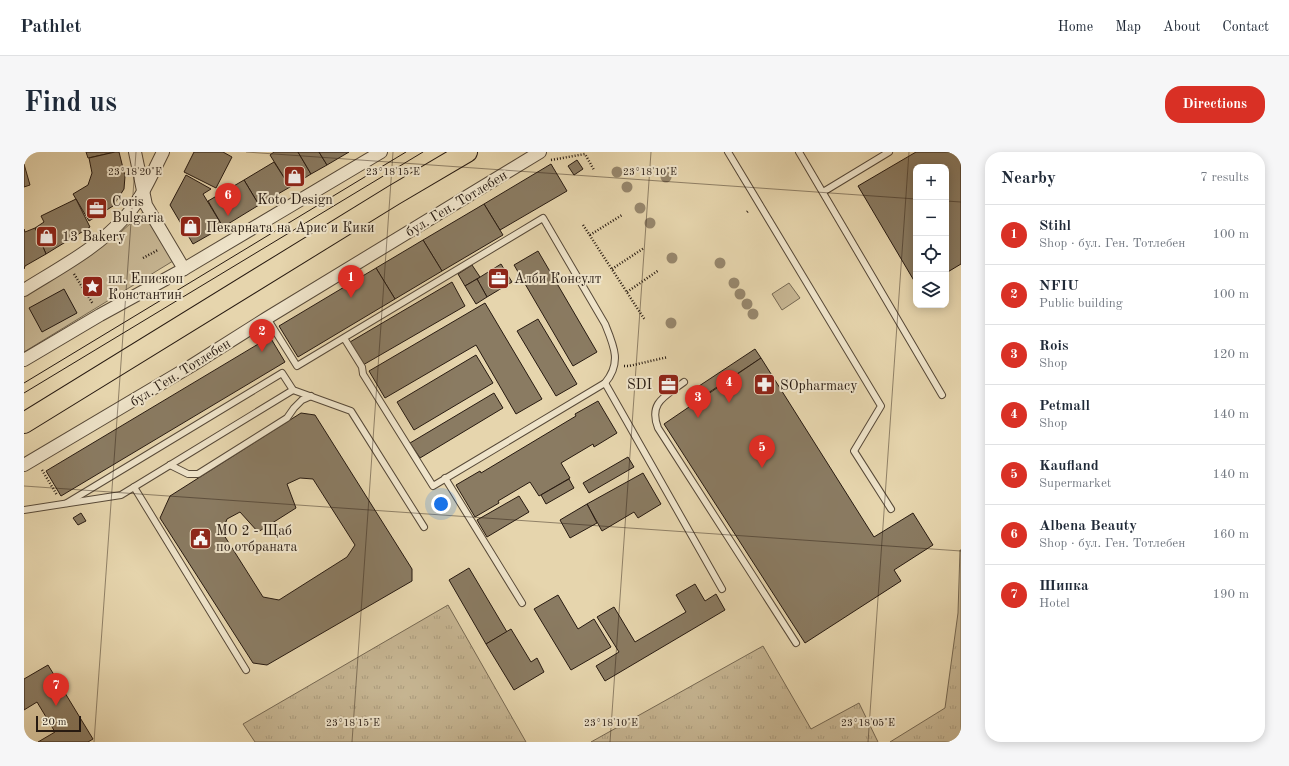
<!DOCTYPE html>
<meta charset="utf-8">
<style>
body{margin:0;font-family:"Old Standard TT",serif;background:#f6f6f7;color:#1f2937}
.controls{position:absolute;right:12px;top:12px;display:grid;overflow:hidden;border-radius:8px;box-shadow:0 2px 10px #0003}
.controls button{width:36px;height:36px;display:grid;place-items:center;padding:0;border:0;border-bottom:1px solid #e0e1e3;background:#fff;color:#1f2937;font:20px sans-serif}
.scale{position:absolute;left:12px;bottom:10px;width:45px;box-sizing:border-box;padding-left:4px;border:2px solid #271a11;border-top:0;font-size:11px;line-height:14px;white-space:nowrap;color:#271a11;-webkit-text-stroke:3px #efe4ca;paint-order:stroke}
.you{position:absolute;left:417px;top:352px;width:14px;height:14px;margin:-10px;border:3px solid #fff;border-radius:50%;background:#1a73e8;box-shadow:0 0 0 6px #1a73e833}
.badge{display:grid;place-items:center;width:26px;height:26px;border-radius:50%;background:#d93025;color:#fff;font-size:13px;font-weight:700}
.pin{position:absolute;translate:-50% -33px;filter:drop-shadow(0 1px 2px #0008)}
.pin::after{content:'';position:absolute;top:21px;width:14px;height:12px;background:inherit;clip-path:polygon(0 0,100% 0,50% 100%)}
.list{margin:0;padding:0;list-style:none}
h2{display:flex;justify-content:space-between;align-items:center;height:52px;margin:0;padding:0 16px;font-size:17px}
h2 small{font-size:13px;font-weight:400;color:#747a83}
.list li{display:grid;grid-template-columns:26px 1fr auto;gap:12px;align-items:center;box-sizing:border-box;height:60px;padding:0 16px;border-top:1px solid #e0e1e3}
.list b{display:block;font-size:15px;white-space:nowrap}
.list p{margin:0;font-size:13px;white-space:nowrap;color:#747a83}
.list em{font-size:13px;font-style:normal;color:#747a83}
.icon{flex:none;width:22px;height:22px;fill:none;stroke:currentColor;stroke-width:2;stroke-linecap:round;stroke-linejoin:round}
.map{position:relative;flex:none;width:937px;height:590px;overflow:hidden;border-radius:16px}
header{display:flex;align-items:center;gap:24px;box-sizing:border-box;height:56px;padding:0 20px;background:#fff;border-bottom:1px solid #e0e1e3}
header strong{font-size:19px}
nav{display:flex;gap:22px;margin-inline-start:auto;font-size:14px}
.intro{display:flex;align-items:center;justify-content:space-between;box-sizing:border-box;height:96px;padding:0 24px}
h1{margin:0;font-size:28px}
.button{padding:10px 18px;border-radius:16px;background:#d93025;color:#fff;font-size:14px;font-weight:700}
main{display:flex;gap:24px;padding:0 24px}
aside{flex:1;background:#fff;border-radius:16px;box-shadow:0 2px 10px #0003}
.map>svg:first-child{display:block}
.grass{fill:url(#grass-tufts);stroke:#766852}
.park{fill:#c6b592;stroke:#766852}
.building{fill:#8a7b62;stroke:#271a11;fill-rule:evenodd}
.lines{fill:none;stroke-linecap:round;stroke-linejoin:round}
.lane-casing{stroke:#574938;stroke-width:8}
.street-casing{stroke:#574938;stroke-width:14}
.primary-casing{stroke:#271a11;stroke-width:22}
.path{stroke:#271a11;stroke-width:2.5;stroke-dasharray:1 2;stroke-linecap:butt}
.lane{stroke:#efe4ca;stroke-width:6}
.street{stroke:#efe4ca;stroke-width:12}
.primary{stroke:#e6d5ad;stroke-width:20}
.tram{stroke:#271a11;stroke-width:1}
.tree{fill:#97876d}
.ticks{fill:none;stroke:#271a11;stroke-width:1;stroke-opacity:0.45}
.labels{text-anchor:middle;stroke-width:4;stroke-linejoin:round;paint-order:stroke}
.poi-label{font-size:14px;fill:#271a11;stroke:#efe4ca;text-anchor:start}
.street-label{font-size:14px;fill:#271a11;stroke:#efe4ca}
.ticks-label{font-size:10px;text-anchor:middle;fill:#271a11;stroke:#efe4ca;stroke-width:4;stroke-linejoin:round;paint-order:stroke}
</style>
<header>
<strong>Pathlet</strong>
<nav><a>Home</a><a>Map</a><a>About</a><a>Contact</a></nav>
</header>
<div class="intro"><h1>Find us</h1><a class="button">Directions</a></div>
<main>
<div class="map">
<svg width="937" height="590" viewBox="0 0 937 590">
<defs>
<pattern id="grass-tufts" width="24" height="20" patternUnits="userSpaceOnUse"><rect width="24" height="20" fill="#c6b592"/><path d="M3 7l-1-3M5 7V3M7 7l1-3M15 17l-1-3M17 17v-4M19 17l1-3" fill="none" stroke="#aa9b7d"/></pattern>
</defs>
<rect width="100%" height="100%" fill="#e6d5ad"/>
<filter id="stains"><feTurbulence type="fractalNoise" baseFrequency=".005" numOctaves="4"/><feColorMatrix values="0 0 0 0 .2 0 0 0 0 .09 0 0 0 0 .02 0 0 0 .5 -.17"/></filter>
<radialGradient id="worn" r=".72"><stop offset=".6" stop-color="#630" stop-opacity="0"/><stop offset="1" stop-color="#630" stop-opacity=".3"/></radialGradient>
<!-- grass -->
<g class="grass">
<polygon points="936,398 937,398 937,590 866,590 921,556 934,461"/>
<polygon points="424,453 502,590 231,590 219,572"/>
<polygon points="739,494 787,577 835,551 854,590 567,590"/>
</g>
<!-- park -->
<g class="park">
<polygon points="120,59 149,109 0,200 0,144 97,80"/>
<polygon points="765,131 776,146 758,158 748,142"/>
</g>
<!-- building -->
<g class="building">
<polygon points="62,0 91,0 64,6"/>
<polygon points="91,0 95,0 101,24 100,37 89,54 65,69 49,42 64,33 68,21 65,6"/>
<polygon points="170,0 199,0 208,5 192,36 160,20"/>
<polygon points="250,0 274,0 287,22 266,35 246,3"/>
<polygon points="274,0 295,0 303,13 287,22"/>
<polygon points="295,0 325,0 303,13"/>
<polygon points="892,0 937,0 937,112 922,121 922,15 892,15 892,132 834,34"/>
<polygon points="553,8 559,17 550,23 544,14"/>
<polygon points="250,10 266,35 235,53 220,28"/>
<polygon points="0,12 6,33 0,35"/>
<polygon points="527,12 543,39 476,78 460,52"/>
<polygon points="162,23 187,37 179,42 199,75 169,92 146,53"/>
<polygon points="220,28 235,53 199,75 184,49"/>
<polygon points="52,47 66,75 22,102 11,76 20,70 17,64"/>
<polygon points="460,52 479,83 418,119 399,88"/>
<polygon points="11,76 22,102 1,114 0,117 0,77 1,80"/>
<polygon points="399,88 418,119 371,147 352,116"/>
<polygon points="514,99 573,200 549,214 490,113"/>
<polygon points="477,112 488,130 463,145 453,127"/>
<polygon points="448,113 456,125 441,134 434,122"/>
<polygon points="352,116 371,147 274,205 255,174"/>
<polygon points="453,127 463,145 452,152 441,134"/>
<polygon points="428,130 441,154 339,213 326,190"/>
<polygon points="40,137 53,161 18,180 5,156"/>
<polygon points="461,151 518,247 492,262 452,193 361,246 345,219"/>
<polygon points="514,167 553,232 532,244 493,179"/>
<polygon points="246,185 261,210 37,344 22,319"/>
<polygon points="731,197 737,206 678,245 672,236"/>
<polygon points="452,203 469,231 390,278 373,250"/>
<polygon points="737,206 850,385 889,361 909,393 870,418 877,429 781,491 640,272"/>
<polygon points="644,225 650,234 643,239 637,230"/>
<polygon points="470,241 479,256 396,306 386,291"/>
<polygon points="574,249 593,281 570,295 569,292 537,311 546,326 515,344 506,330 474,349 475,351 451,365 432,333 456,319 457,321 552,264 551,262"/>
<path d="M277,261L291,263L388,417V429L243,513L229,511L136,366L146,344ZM276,326L289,327L331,393L323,405L255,448L239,445L198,380L203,367L216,360L234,380L272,356L263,332Z"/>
<polygon points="604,305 610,315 565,341 559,331"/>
<polygon points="619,321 637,352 614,366 610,360 578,379 563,352"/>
<polygon points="545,327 550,336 522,352 517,343"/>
<polygon points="495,344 505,360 463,385 453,368"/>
<polygon points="563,352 573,371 546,386 536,368"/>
<polygon points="57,361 62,369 54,373 49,366"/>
<polygon points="445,416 483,480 462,492 425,428"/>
<polygon points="671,432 681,449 692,442 701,458 581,529 572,514 595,500 573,465 590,455 611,490 662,460 652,443"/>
<polygon points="534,443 554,477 570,467 587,495 547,518 510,457"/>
<polygon points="487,477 507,510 513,506 520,520 490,538 462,492"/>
<polygon points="24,513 69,587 64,590 14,590 31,580 13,550 0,558 0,527"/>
</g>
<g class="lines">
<defs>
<g id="lane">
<polyline points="704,0 857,254 830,299 867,357"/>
<polyline points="775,0 918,243"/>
<polyline points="799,40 865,0"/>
<path d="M243,166L273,214L519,66L581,172C590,194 598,211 581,231L409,334L339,222L338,215L320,186"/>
<path d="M660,230C642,244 624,250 634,276L772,491"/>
<polyline points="581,231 698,437"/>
<polyline points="146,313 164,322 174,322 263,266 270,256 278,248 287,244"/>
<polyline points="421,326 498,451"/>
<polyline points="110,335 222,518"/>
<polyline points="43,351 258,221 269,238 327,259 400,375"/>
<polyline points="0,358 97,343 269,238"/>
</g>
<g id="street">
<polyline points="111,0 122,53 160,117"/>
<path d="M0,138C35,116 74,96 102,64C118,46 128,22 139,0"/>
<polyline points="0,208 76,163 160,117 357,0"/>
<polyline points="0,313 167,214 243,166 516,0"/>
</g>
<polyline id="primary" points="0,271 370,43 443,0"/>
</defs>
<!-- lane casing -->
<use href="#lane" class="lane-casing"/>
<!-- street casing -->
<use href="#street" class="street-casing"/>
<!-- primary casing -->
<use href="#primary" class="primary-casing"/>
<!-- path -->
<g class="path">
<polyline points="527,8 561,2 570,18"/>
<polyline points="723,60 724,59"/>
<polyline points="559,73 621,168"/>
<polyline points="566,83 598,63"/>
<polyline points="119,106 134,98"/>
<polyline points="588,117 620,96"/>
<polyline points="50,122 69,152"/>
<polyline points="603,140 635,118"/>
<polyline points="600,214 605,214 644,205"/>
<polyline points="18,318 33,343"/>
</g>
<!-- lane -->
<use href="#lane" class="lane"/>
<!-- street -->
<use href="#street" class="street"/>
<!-- primary -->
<use href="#primary" class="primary"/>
<!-- tram -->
<g class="tram">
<polyline points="0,231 382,0"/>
<polyline points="0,241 399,0"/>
</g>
</g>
<!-- trees -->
<g class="tree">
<circle cx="593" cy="20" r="5.5"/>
<circle cx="642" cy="25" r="5.5"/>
<circle cx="603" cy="35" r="5.5"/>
<circle cx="616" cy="56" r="5.5"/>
<circle cx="626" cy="71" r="5.5"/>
<circle cx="648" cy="106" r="5.5"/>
<circle cx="696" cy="111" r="5.5"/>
<circle cx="710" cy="131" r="5.5"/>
<circle cx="716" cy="142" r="5.5"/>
<circle cx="723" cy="152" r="5.5"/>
<circle cx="729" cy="162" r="5.5"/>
<circle cx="647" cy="171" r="5.5"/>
</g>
<!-- ticks -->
<path class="ticks" d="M222,0L892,47M922,49L937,50M0,334L937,399M70,590L112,0M328,590L369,0M586,590L627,0M844,590L885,0"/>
<!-- icons -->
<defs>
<symbol id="shop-square" viewBox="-11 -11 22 22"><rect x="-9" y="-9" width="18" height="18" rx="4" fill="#8f2418" stroke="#efe4ca"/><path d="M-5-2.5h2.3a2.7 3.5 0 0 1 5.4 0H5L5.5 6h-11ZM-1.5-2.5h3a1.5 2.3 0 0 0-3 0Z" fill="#fff"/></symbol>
<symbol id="office-square" viewBox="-11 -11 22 22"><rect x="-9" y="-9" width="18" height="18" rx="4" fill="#8f2418" stroke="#efe4ca"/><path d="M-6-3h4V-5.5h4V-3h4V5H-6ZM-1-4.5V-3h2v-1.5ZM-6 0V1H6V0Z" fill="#fff"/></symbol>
<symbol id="sight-square" viewBox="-11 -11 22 22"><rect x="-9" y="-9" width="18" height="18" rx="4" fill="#8f2418" stroke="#efe4ca"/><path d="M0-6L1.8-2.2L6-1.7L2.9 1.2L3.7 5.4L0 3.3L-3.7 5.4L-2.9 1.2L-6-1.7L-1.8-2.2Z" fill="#fff"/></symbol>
<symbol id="pharmacy-square" viewBox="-11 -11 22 22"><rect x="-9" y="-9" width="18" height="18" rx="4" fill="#8f2418" stroke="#efe4ca"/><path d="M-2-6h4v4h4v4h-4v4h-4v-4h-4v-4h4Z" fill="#fff"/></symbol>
<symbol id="civic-square" viewBox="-11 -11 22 22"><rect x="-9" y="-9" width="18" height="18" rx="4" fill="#8f2418" stroke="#efe4ca"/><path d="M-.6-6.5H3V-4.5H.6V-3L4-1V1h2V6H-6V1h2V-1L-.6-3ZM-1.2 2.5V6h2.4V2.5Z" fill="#fff"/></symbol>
</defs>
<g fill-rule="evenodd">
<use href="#shop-square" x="258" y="12" width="25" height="25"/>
<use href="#office-square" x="60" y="44" width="25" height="25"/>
<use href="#shop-square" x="154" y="62" width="25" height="25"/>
<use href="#shop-square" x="10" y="72" width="25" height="25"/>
<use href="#office-square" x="462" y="114" width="25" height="25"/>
<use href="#sight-square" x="56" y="122" width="25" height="25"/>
<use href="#office-square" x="632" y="220" width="25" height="25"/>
<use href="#pharmacy-square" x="728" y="220" width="25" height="25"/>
<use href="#civic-square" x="164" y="374" width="25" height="25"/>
</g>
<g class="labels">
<!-- poi labels -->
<g class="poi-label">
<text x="271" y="52" text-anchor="middle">Koto Design</text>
<text x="88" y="54">Coris<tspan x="88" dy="16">Bulgaria</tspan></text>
<text x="182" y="80">Пекарната на Арис и Кики</text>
<text x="38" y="89">13 Bakery</text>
<text x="84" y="131">пл. Епископ<tspan x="84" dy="16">Константин</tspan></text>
<text x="490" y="131">Алби Консулт</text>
<text x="628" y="237" text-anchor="end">SDI</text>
<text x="756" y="238">SOpharmacy</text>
<text x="192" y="383">МО 2 - Щаб<tspan x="192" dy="16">по отбраната</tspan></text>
</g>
<!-- street labels -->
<g class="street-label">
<text transform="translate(432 51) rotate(-31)" y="5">бул. Ген. Тотлебен</text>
<text transform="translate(156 220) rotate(-32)" y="5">бул. Ген. Тотлебен</text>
</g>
</g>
<g class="ticks-label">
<text x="111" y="23">23°18'20"E</text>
<text x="369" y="23">23°18'15"E</text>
<text x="626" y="23">23°18'10"E</text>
<text x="329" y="574">23°18'15"E</text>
<text x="587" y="574">23°18'10"E</text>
<text x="844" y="574">23°18'05"E</text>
</g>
<rect width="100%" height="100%" filter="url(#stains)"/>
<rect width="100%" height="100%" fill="url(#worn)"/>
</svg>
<div class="controls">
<button>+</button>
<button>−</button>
<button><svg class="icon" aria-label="locate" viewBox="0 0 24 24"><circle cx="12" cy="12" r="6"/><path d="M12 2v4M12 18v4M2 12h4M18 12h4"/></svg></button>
<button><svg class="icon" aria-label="layers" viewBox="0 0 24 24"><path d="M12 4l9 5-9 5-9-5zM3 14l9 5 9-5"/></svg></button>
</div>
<div class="scale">20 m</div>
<div class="you"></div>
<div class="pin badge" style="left:327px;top:146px">1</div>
<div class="pin badge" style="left:238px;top:200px">2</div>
<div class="pin badge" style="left:674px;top:266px">3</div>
<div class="pin badge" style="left:705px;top:251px">4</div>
<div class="pin badge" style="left:738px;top:316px">5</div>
<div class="pin badge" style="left:204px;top:64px">6</div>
<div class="pin badge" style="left:32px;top:554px">7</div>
</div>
<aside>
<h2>Nearby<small>7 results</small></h2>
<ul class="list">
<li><span class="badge">1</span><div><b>Stihl</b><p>Shop · бул. Ген. Тотлебен</p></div><em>100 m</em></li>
<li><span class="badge">2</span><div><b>NFIU</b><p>Public building</p></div><em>100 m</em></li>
<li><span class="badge">3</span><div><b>Rois</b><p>Shop</p></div><em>120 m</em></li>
<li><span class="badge">4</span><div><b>Petmall</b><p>Shop</p></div><em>140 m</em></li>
<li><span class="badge">5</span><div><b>Kaufland</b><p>Supermarket</p></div><em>140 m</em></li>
<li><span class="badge">6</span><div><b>Albena Beauty</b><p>Shop · бул. Ген. Тотлебен</p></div><em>160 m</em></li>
<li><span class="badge">7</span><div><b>Шипка</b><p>Hotel</p></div><em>190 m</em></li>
</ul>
</aside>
</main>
